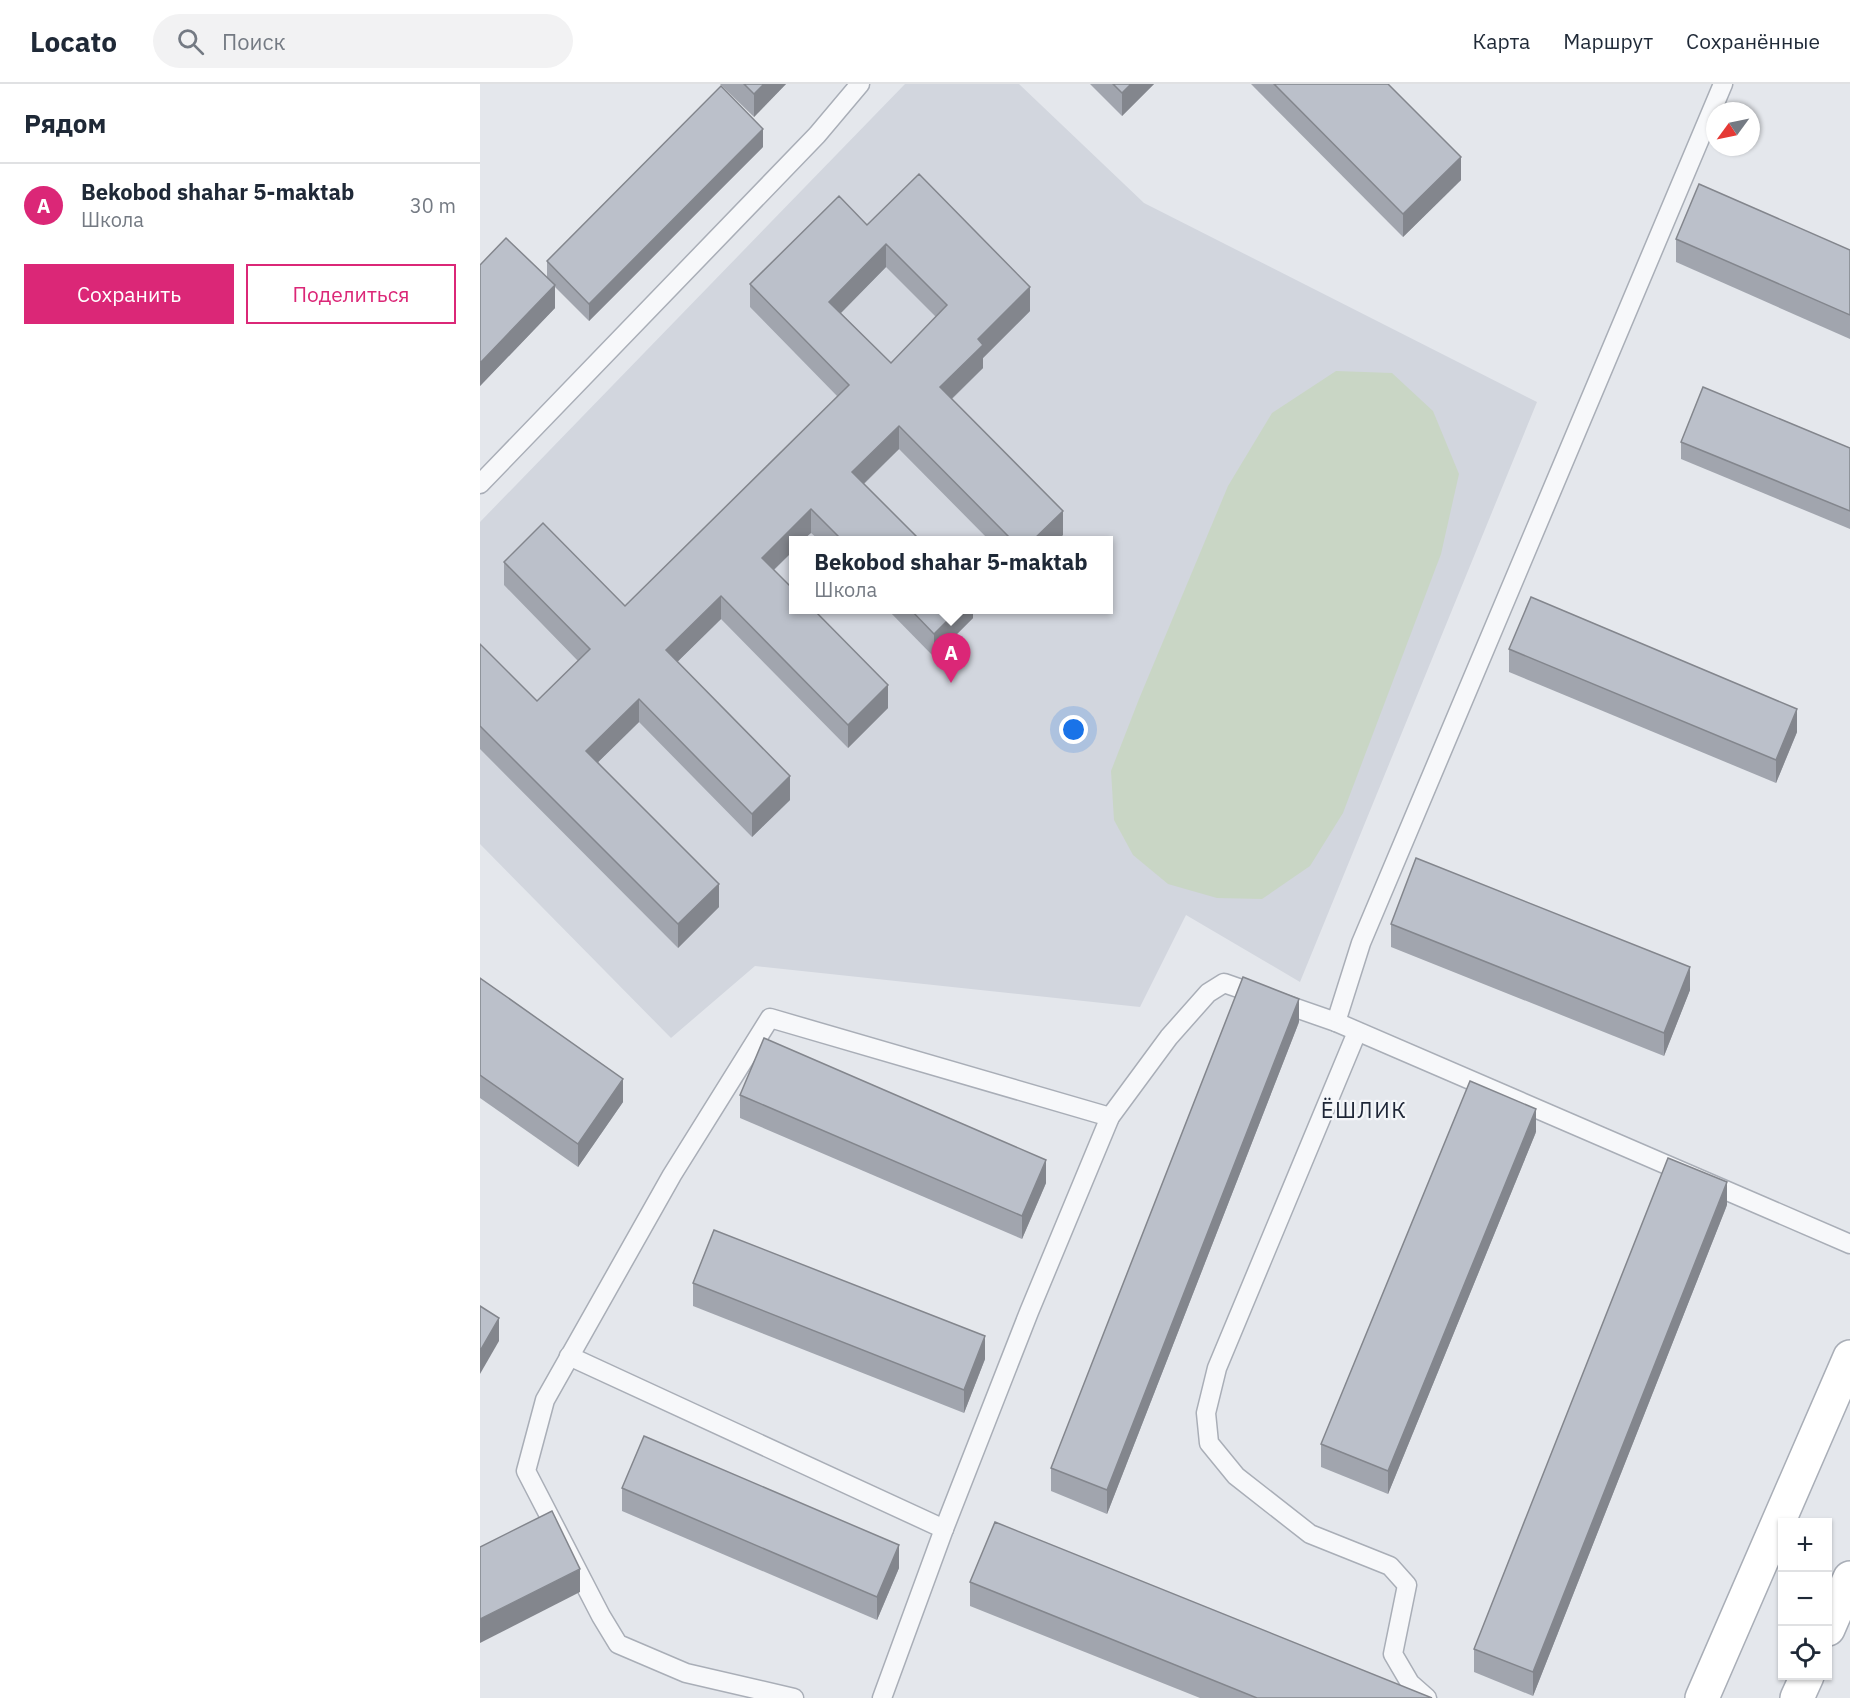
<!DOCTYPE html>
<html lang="ru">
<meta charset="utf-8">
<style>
body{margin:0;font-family:"IBM Plex Sans",sans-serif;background:#f2f2f3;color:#1f2937}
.controls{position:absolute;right:18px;bottom:18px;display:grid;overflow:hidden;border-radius:0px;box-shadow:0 2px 4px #0004}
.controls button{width:54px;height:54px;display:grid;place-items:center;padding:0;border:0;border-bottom:2px solid #e0e1e3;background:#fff;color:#1f2937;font:30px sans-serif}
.compass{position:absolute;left:1226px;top:18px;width:54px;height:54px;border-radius:50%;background:#fff;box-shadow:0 2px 4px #0004;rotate:237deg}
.you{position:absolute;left:594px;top:646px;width:21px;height:21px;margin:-15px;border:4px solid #fff;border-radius:50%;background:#1a73e8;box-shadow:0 0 0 9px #1a73e833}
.badge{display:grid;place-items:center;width:39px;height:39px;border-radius:50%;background:#db2777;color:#fff;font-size:20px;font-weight:700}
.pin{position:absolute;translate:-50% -50px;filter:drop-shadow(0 2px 3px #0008)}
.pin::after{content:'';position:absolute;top:32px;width:21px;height:18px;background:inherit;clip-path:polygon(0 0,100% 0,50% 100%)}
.popup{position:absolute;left:309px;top:452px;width:324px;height:78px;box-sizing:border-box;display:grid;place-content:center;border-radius:0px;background:#fff;filter:drop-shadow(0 2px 4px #0005);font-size:20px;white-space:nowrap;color:#747a83}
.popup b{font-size:22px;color:#1f2937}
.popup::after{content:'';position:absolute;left:50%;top:100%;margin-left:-12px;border:12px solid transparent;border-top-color:#fff}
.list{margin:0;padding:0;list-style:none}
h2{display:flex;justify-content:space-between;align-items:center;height:78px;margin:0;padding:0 24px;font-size:26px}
h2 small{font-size:20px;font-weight:400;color:#747a83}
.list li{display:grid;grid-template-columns:39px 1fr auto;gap:18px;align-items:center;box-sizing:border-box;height:84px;padding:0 24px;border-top:2px solid #e0e1e3}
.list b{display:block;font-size:22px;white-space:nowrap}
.list p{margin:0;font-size:20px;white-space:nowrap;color:#747a83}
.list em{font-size:20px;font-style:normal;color:#747a83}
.actions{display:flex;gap:12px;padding:18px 24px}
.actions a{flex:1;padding:14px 0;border:2px solid #db2777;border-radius:0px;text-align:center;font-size:21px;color:#db2777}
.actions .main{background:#db2777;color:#fff}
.icon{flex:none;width:33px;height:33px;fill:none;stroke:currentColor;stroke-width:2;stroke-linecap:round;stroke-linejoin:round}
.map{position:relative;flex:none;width:1370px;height:1614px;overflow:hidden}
header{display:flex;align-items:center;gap:36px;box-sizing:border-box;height:84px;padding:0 30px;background:#fff;border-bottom:2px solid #e0e1e3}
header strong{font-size:28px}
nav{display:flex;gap:33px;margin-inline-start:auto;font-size:21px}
.search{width:420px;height:54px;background:#f2f2f3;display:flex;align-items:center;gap:15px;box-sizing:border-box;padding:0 21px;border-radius:33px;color:#747a83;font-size:22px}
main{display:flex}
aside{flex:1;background:#fff}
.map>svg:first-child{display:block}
.built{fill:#d2d6de;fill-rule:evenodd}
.green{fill:#c9d6c5}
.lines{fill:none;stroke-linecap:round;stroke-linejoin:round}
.lane-casing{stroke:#a9aeb7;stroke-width:21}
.secondary-casing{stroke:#a9aeb7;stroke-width:36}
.lane{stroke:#f7f8fa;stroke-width:18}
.secondary{stroke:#fff;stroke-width:33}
.wall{fill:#a1a5ae;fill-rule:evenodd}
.shaded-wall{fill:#83868d}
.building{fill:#bbc0ca;stroke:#83868d;stroke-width:1.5;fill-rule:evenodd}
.labels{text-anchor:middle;stroke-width:4.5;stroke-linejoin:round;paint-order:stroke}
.neighbourhood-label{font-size:22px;letter-spacing:1.5px;fill:#1d2536;stroke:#f4f6f9}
</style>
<header>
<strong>Locato</strong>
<div class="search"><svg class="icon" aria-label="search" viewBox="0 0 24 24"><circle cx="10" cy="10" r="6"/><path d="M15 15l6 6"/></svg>Поиск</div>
<nav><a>Карта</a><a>Маршрут</a><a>Сохранённые</a></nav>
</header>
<main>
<aside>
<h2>Рядом<small></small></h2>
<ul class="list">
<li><span class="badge">A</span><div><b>Bekobod shahar 5-maktab</b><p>Школа</p></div><em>30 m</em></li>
</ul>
<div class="actions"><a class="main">Сохранить</a><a>Поделиться</a></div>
</aside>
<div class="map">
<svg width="1370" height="1614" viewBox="0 0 1370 1614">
<rect width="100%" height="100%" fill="#e4e7ec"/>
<!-- built -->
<path class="built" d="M425,0H539L664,119L1057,318L820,898L706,831L660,923L275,882L191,954L0,760V438ZM314,456H628V526H314Z"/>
<!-- green -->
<polygon class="green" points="856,287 912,289 953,327 979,390 961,470 863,729 830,782 782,815 737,814 688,800 653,771 634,736 631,687 659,615 748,402 792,329"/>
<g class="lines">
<defs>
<g id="lane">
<polyline points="1243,0 881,859 856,938 1370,1160"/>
<polyline points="0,400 337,51 380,0"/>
<polyline points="877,948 737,1284 726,1329 729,1359 756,1392 830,1450 910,1482 927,1501 913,1570 930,1599 947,1614"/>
<polyline points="89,1272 464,1445"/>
<polyline points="314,1614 206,1589 138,1560 121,1532 46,1387 65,1316 192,1091 290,934 630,1033"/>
<polyline points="402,1614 464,1445 549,1228 630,1033 689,953 728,909 744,899 856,938"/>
</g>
<g id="secondary">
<polyline points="1348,1545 1370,1494"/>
<polyline points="1222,1614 1370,1273"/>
<polyline points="1317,1614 1327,1592"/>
</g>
</defs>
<!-- lane casing -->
<use href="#lane" class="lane-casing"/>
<!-- secondary casing -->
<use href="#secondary" class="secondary-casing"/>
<!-- lane -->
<use href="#lane" class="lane"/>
<!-- secondary -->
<use href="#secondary" class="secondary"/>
</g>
<!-- wall -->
<g class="wall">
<polygon points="240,0 306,0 274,33"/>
<polygon points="610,0 674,0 642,32"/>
<polygon points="771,0 908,0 981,96 923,153"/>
<polygon points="283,63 109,237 75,203 75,224 0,302 0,181 67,193 67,177"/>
<path d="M387,141L550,227L503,274V284L472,315L583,451L577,456H509L419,365L384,400L440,456H339L331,449L314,456V466L294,486L408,624L368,664L241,535L197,578L310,716L272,753L159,638L118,678L239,823L198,864L0,665V560L57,617L98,577L24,501V478L145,522L358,313L270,223V200ZM406,183L456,233L411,279L361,229Z"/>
<polygon points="1196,155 1370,166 1370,255 1196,178"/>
<polygon points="1201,358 1370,364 1370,445 1201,375"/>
<polygon points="407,525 493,525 493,534 454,573"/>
<polygon points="1029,565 1317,648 1296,699 1029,588"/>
<polygon points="911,840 1210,906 1184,972 911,863"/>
<polygon points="0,894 143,1018 98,1083 0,1014"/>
<polygon points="819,938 627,1430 571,1407 571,1384"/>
<polygon points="260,1011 566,1099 542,1155 260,1034"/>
<polygon points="1056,1048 908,1410 841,1383 841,1360"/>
<polygon points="1247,1121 1053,1612 994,1588 994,1565"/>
<polygon points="213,1199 505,1275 484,1329 213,1222"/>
<polygon points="142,1404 419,1484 397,1536 142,1427"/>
<polygon points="490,1498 952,1614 720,1614 490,1522"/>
</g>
<!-- shaded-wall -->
<g class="shaded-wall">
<polygon points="284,0 306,0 274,33 274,10"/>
<polygon points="651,0 674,0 642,32 642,9"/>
<polygon points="283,45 283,63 109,237 109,220"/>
<polygon points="981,73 981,96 923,153 923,130"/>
<polygon points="406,160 406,183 349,241 349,218"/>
<polygon points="75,201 75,224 0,302 0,279"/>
<polygon points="550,203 550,227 503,274 503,284 460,326 460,303 498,255"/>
<polygon points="419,342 419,365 372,411 372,388"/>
<polygon points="331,425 331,449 323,456 314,456 314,466 282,497 282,474"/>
<polygon points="583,427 583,451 577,456 553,456"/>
<polygon points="241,512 241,535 186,589 186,566"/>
<polygon points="479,525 493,525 493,534 454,573 454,550"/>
<polygon points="408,601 408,624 368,664 368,641"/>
<polygon points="159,615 159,638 106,690 106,667"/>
<polygon points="1317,625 1317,648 1296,699 1296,676"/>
<polygon points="310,692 310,716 272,753 272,730"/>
<polygon points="239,800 239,823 198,864 198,840"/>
<polygon points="1210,883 1210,906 1184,972 1184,949"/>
<polygon points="819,915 819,938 627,1430 627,1406"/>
<polygon points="143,995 143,1018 98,1083 98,1060"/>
<polygon points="1056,1025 1056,1048 908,1410 908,1387"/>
<polygon points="566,1076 566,1099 542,1155 542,1132"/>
<polygon points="1247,1098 1247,1121 1053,1612 1053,1588"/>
<polygon points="19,1234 19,1257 0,1290 0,1267"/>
<polygon points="505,1252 505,1275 484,1329 484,1306"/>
<polygon points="419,1461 419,1484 397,1536 397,1513"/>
<polygon points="100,1485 100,1508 0,1559 0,1535"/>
</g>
<!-- building -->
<g class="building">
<polygon points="264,0 284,0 274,10"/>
<polygon points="633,0 651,0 642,9"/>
<polygon points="794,0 908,0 981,73 923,130"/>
<polygon points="241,2 283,45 109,220 67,177"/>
<path d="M439,90L550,203L498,255L503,261L460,303L583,427L553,456H532L419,342L372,388L440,456H362L331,425L282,474L314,506V525H333L408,601L368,641L241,512L186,566L310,692L272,730L159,615L106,667L239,800L198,840L0,642V560L57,617L110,565L24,478L63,439L145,522L369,301L270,200L359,112L387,141ZM406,160L467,221L411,279L349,218Z"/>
<polygon points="1219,100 1370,166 1370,231 1196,155"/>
<polygon points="26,154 75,201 0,279 0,181"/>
<polygon points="1223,303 1370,364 1370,427 1201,358"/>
<polygon points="1051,513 1317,625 1296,676 1029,565"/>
<polygon points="430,525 479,525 454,550"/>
<polygon points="936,774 1210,883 1184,949 911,840"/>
<polygon points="763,893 819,915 627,1406 571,1384"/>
<polygon points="0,894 143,995 98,1060 0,991"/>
<polygon points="284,954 566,1076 542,1132 260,1011"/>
<polygon points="990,997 1056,1025 908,1387 841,1360"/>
<polygon points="1188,1074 1247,1098 1053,1588 994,1565"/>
<polygon points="234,1146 505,1252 484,1306 213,1199"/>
<polygon points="0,1222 19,1234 0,1267"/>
<polygon points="164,1352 419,1461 397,1513 142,1404"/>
<polygon points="72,1427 100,1485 0,1535 0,1463"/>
<polygon points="515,1438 952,1614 777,1614 490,1498"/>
</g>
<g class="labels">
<!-- neighbourhood labels -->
<g class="neighbourhood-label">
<text x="884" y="1034">ЁШЛИК</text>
</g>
</g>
</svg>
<div class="controls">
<button>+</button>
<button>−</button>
<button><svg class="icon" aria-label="locate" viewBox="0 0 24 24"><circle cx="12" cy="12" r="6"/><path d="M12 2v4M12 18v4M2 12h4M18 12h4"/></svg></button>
</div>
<svg class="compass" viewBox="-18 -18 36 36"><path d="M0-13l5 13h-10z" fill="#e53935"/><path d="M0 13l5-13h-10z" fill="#747a83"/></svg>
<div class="you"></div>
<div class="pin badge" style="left:471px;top:599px">A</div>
<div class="popup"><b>Bekobod shahar 5-maktab</b>Школа</div>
</div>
</main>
